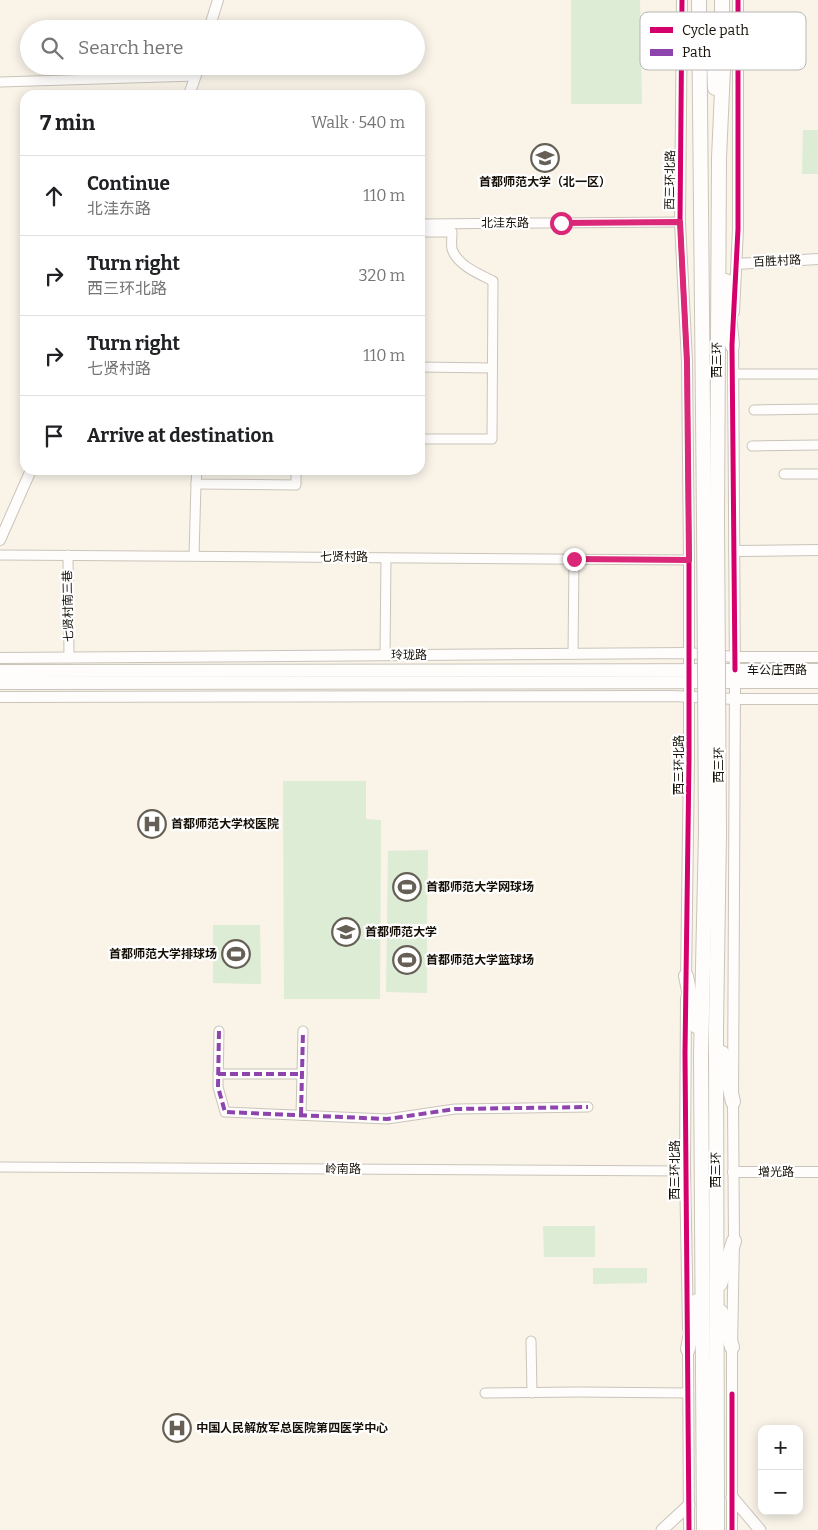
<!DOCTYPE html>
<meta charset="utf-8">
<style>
body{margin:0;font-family:Bitter,"Noto Sans SC",serif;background:#f2f2f2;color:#202124}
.controls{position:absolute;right:15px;bottom:15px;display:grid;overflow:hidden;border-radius:10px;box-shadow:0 2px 12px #0003}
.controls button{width:45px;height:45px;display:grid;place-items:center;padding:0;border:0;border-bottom:1px solid #e0e0e0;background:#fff;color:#202124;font:25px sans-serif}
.stop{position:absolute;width:15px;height:15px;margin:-11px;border:4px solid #db2777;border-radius:50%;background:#fff}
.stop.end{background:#db2777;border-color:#fff;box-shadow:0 1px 5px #0008}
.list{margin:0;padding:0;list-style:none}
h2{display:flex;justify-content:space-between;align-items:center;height:65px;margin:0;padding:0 20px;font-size:21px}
h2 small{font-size:16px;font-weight:400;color:#757577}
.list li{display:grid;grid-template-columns:32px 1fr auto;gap:15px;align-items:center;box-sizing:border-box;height:80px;padding:0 20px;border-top:1px solid #e0e0e0}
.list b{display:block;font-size:19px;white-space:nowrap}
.list p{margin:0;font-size:16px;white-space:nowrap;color:#757577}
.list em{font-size:16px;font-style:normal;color:#757577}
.icon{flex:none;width:28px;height:28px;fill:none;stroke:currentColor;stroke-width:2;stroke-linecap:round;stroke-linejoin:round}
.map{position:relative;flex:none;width:818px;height:1530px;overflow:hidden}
.search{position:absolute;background:#fff;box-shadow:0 2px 12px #0003;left:20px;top:20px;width:405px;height:55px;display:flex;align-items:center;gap:12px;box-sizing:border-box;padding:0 18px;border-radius:28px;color:#757577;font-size:19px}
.panel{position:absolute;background:#fff;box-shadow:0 2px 12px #0003;left:20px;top:90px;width:405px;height:385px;border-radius:15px}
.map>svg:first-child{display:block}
.green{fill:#ddecd5}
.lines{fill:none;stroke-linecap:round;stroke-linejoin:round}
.minor-casing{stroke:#cac4ba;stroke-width:11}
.tertiary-casing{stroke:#cac4ba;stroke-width:12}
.secondary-casing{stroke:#cac4ba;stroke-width:13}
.primary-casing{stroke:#cac4ba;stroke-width:14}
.trunk-casing{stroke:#cac4ba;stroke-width:16}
.minor{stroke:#fefdfc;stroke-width:9}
.tertiary{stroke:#fefdfc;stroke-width:10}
.secondary{stroke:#fefdfc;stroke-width:11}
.primary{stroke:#fefdfc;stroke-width:12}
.trunk{stroke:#fefdfc;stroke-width:14}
.trunk-bridge-casing{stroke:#cac4ba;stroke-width:16;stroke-linecap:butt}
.trunk-bridge{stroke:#fefdfc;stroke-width:14}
.quiet{stroke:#8e44ad;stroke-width:4;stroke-dasharray:8 4;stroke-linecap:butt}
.cycleway-casing{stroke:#fff;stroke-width:8}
.cycleway{stroke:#d6006c;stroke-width:5}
.route{stroke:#db2777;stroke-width:6}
.labels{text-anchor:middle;stroke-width:4.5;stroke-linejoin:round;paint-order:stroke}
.street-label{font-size:12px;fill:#161007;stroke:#fff}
.poi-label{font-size:12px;font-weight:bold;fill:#161007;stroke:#fff;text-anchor:start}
.key{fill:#fff;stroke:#b9b7b5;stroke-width:1}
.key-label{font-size:14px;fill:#161007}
</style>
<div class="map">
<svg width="818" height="1530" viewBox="0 0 818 1530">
<rect width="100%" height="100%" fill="#f9f3e8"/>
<!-- green -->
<g class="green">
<polygon points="571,0 640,0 642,104 571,104"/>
<polygon points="803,130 818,130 818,174 802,174"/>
<polygon points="283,781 366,781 366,819 381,820 380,999 284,999"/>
<polygon points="428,850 427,924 387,924 388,851"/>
<polygon points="213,925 260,925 261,984 213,983"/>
<polygon points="387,928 427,928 427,993 386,992"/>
<polygon points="543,1226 595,1226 595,1257 544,1257"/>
<polygon points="593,1268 647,1268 647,1283 593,1284"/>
</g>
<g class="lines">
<defs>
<g id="minor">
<polyline points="0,82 196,76"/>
<polyline points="420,224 680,222"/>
<path d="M420,232H452C452,237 451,244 452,249C457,265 479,274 493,281L492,439H420"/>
<polyline points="420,367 492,368"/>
<polyline points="733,374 818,374"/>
<polyline points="754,410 818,409"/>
<polyline points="752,446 818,445"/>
<polyline points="197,470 196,484 296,485 296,470"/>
<polyline points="784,474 818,474"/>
<polyline points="0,555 689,560"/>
<polyline points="68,555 69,658"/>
<polyline points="194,556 196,484"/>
<polyline points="573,654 574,559"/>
<polyline points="385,655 386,558"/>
<polyline points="219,1031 218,1087 225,1112 387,1119 455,1109 588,1107"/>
<polyline points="218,1074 302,1074"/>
<polyline points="301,1115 303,1031"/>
<polyline points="0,1167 685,1171"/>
<polyline points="531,1341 532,1393"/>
<polyline points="485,1393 579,1392 688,1393"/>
</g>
<g id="tertiary">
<polyline points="682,0 680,222 687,361 689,560 689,759 686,981"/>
<polyline points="209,29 218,0"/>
<polyline points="189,95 199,66"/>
<polyline points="737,264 818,259"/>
<polyline points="734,312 738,229 738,0"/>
<polyline points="0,540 31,470"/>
<polyline points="734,551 818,550"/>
<polyline points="0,658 688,653 735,657 818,657"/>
<polyline points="0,697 672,696 735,699 818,699"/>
<polyline points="686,998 685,1171 688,1329"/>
<polyline points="733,1172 818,1172"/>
<polyline points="688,1343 689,1530"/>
<polyline points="732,1530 732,1347 734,1241 733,1102 735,682 733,339"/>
</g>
<g id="secondary">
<polyline points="732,1497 760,1530"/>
<polyline points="662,1530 689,1505"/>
</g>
<g id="primary">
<polyline points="0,671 818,670"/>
<polyline points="0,683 818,682"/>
</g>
<g id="trunk">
<polyline points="699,0 704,519"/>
<polyline points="713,27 715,88"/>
<polyline points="726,281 732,345"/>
<polyline points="717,519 719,158 723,68 722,0"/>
<polyline points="686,976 696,1026"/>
<polyline points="722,1053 733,1102"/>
<polyline points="720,1284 734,1241"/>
<polyline points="721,1312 732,1347"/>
<polyline points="688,1349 697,1301"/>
<polyline points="704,1530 701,1056 706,833"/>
<polyline points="717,1530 716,1028 719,833"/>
</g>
</defs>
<!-- minor casing -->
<use href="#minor" class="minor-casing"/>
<!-- tertiary casing -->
<use href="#tertiary" class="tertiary-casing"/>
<!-- secondary casing -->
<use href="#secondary" class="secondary-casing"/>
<!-- primary casing -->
<use href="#primary" class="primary-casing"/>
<!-- trunk casing -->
<use href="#trunk" class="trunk-casing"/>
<!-- minor -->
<use href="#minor" class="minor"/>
<!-- tertiary -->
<use href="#tertiary" class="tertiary"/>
<!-- secondary -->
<use href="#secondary" class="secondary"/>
<!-- primary -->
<use href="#primary" class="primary"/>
<!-- trunk -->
<use href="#trunk" class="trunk"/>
<defs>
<g id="trunk-bridge">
<polyline points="704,519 706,833"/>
<polyline points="717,519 719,833"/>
</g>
</defs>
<!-- trunk-bridge casing -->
<use href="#trunk-bridge" class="trunk-bridge-casing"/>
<!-- trunk-bridge -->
<use href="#trunk-bridge" class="trunk-bridge"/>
<!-- quiet -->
<g class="quiet">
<polyline points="219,1031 218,1087 225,1112 387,1119 455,1109 588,1107"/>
<polyline points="218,1074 302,1074"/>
<polyline points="301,1115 303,1031"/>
</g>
<defs>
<g id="cycleway">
<polyline points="682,0 680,222 687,361 689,560 689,759 685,1053 689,1530"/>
<polyline points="735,670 732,345 738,229 738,0"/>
<polyline points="732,1530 732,1394"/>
</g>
</defs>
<!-- cycleway casing -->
<use href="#cycleway" class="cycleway-casing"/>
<!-- cycleway -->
<use href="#cycleway" class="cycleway"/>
</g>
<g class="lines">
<!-- route -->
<polyline class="route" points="561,223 680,222 687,362 689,560 574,559"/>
</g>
<!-- icons -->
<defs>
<symbol id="university-ring" viewBox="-11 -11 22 22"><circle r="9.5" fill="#fff" stroke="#655f56" stroke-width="1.5"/><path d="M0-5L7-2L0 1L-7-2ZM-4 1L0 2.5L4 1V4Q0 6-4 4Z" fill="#655f56"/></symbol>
<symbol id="hospital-ring" viewBox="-11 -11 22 22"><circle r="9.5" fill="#fff" stroke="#655f56" stroke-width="1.5"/><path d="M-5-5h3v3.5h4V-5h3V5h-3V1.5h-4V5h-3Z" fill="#655f56"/></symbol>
<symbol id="stadium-ring" viewBox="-11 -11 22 22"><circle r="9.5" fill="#fff" stroke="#655f56" stroke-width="1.5"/><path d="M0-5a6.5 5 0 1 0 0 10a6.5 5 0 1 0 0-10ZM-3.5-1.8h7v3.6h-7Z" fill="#655f56"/></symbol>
</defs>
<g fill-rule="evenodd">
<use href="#university-ring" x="529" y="142" width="32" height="32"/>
<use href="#hospital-ring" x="136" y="808" width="32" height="32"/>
<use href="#stadium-ring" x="391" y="871" width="32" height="32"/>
<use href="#university-ring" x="330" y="916" width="32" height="32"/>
<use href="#stadium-ring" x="220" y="938" width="32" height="32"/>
<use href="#stadium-ring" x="391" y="944" width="32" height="32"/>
<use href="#hospital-ring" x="161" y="1412" width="32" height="32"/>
</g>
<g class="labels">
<!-- street labels -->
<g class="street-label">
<text transform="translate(670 180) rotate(-89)" y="4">西三环北路</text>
<text x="505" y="227">北洼东路</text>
<text transform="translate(777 261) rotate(-3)" y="4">百胜村路</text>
<text transform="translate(717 360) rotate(-90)" y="4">西三环</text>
<text x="344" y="561">七贤村路</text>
<text transform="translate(68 606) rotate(-91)" y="4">七贤村南三巷</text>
<text x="409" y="659">玲珑路</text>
<text x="777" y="674">车公庄西路</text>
<text transform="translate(679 765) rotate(-90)" y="4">西三环北路</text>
<text transform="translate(719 765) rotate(-90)" y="4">西三环</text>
<text x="343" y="1173">岭南路</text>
<text transform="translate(675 1170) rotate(-90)" y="4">西三环北路</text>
<text transform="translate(716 1170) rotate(-90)" y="4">西三环</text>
<text x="776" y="1176">增光路</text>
</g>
<!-- poi labels -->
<g class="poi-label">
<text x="545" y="186" text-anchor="middle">首都师范大学（北一区）</text>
<text x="171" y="828">首都师范大学校医院</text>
<text x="426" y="891">首都师范大学网球场</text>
<text x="365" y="936">首都师范大学</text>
<text x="217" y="958" text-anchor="end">首都师范大学排球场</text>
<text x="426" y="964">首都师范大学篮球场</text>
<text x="196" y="1432">中国人民解放军总医院第四医学中心</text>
</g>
</g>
<!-- legend -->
<rect x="640" y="12" width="166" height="58" rx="8" class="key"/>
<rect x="650" y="27" width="23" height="6" fill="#d6006c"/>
<rect x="650" y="49" width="23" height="7" fill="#8e44ad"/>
<g class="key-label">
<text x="682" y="35">Cycle path</text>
<text x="682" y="57">Path</text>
</g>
</svg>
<div class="controls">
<button>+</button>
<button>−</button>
</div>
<div class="stop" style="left:561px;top:223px"></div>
<div class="stop end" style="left:574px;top:559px"></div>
<div class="search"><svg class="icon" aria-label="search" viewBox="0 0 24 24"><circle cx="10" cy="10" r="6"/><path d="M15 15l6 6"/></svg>Search here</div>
<section class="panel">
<h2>7 min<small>Walk · 540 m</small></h2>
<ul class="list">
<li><svg class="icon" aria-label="ahead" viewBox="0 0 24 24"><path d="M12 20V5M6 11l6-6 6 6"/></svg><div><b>Continue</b><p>北洼东路</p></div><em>110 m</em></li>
<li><svg class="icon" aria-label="right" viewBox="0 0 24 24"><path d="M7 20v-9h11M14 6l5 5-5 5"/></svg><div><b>Turn right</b><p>西三环北路</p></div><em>320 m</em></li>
<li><svg class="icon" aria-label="right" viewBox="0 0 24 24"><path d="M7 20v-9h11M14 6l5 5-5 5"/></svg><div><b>Turn right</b><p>七贤村路</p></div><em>110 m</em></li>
<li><svg class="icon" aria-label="arrive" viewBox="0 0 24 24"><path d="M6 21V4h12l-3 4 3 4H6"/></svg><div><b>Arrive at destination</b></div></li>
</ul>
</section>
</div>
